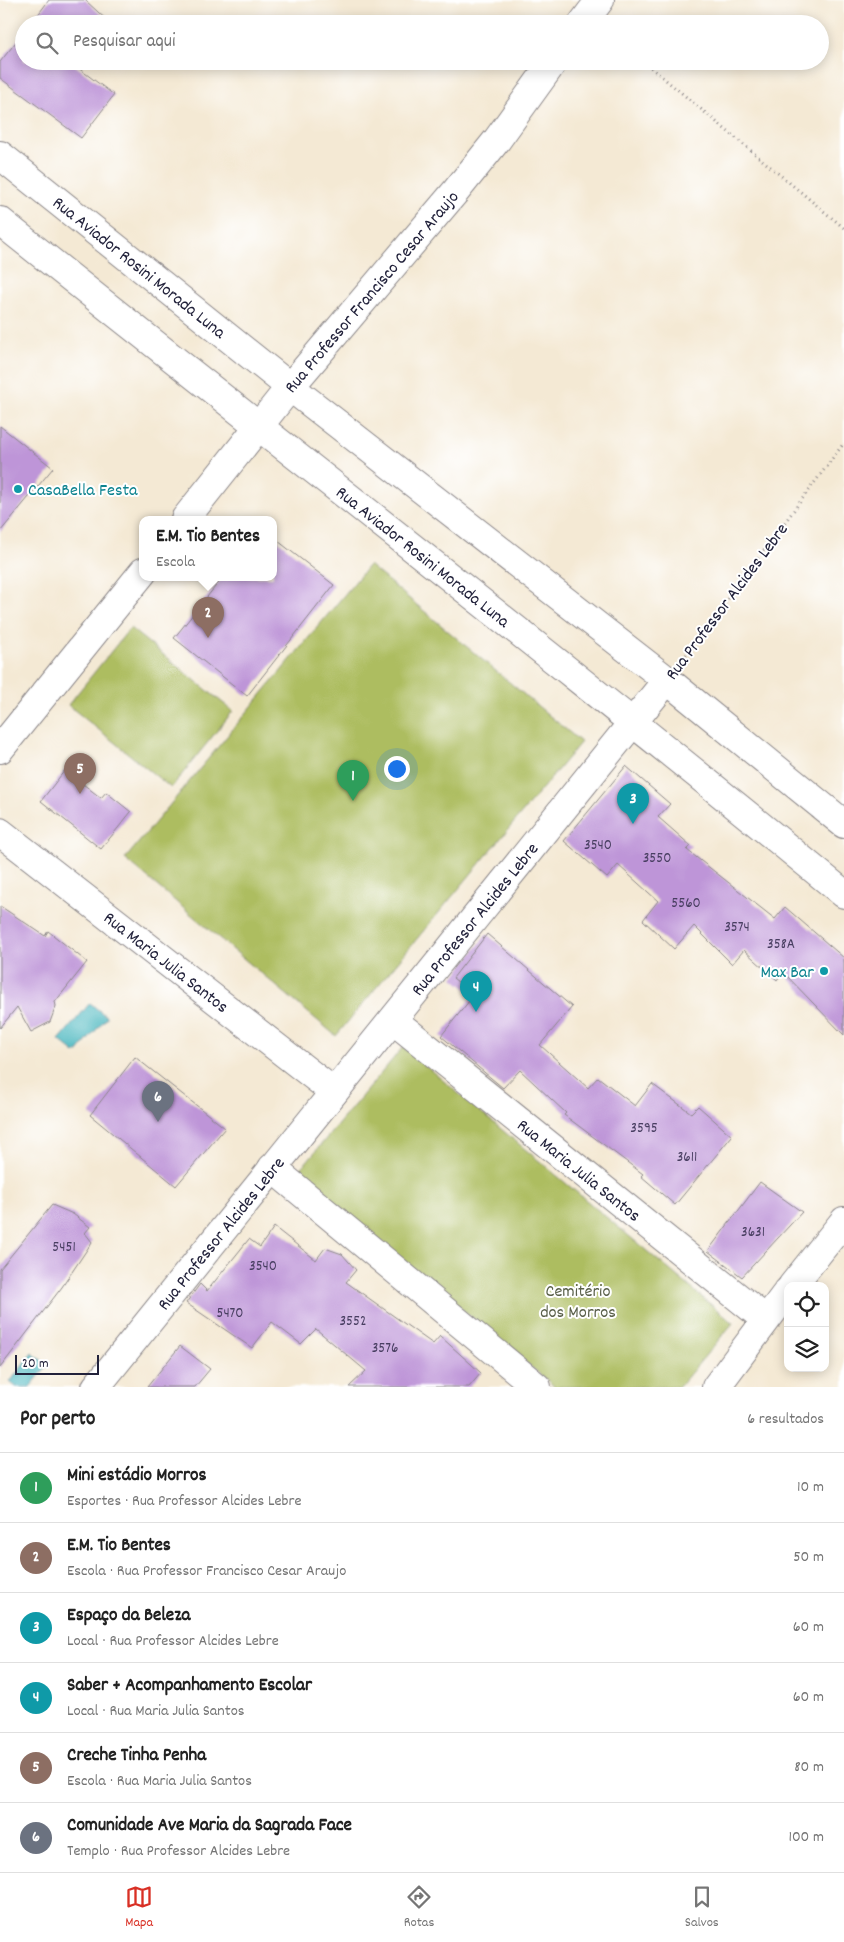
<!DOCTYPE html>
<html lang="pt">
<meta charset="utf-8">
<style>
body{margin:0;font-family:Dekko,sans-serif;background:#f2f2f2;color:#222}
.controls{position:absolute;right:15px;bottom:15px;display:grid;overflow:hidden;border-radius:10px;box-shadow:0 2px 12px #0003}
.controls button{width:45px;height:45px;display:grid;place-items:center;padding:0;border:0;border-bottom:1px solid #e0e0e0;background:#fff;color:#222;font:25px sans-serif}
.scale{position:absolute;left:15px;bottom:12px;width:84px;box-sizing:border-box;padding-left:5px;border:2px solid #22223b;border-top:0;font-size:14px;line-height:18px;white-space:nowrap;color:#22223b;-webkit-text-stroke:4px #fff;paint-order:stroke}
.you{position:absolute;left:396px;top:768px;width:18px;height:18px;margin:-12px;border:4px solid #fff;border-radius:50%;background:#1a73e8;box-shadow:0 0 0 8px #1a73e833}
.badge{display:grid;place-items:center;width:32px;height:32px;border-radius:50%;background:#d93025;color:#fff;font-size:16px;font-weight:700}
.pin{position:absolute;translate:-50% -41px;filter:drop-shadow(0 1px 2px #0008)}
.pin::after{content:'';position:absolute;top:26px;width:18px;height:15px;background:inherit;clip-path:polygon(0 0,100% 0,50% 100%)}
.popup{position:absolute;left:139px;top:516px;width:138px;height:65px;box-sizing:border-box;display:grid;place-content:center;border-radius:10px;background:#fff;filter:drop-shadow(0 1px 4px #0005);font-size:16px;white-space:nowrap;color:#767676}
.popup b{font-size:19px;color:#222}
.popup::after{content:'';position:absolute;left:50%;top:100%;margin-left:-10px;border:10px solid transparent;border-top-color:#fff}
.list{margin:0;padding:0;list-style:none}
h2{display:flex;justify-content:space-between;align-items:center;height:65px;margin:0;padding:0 20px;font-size:21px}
h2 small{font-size:16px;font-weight:400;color:#767676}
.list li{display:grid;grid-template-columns:32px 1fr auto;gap:15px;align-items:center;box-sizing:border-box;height:70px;padding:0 20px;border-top:1px solid #e0e0e0}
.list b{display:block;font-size:19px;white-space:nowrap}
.list p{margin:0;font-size:16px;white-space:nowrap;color:#767676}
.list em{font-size:16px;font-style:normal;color:#767676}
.icon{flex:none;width:28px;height:28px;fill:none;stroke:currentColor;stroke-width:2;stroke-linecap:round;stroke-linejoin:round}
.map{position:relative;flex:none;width:844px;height:1387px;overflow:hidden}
.search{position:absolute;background:#fff;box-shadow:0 2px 12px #0003;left:15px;right:15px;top:15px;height:55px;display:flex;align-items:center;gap:12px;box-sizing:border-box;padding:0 18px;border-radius:28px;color:#767676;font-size:19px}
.sheet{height:485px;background:#fff}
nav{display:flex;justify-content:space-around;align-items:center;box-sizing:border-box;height:70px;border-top:1px solid #e0e0e0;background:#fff;font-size:14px;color:#767676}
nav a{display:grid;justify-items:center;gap:2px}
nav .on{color:#d93025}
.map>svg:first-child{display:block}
.green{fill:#adbd60;stroke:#68704e}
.water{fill:#47b6be;stroke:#346c7c}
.building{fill:#be95d8}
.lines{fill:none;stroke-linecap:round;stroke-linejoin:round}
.minor-casing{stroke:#8b8688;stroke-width:30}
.path{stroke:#8b8688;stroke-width:3;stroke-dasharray:1 4;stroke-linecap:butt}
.minor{stroke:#fff;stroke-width:28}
.culture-dot{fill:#0f9aa8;stroke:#fff;stroke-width:2}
.labels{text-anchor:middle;stroke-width:4;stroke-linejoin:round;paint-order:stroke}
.number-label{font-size:15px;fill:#493f62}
.street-label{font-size:18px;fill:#22223b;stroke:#fff}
.culture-label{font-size:18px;fill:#0d838f;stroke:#fff;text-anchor:start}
.park-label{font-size:18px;fill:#5a604a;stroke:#fff}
</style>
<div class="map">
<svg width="844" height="1387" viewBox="0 0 844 1387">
<rect width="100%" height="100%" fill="#fff"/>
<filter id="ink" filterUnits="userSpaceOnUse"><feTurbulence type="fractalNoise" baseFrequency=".02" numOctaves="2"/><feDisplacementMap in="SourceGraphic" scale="10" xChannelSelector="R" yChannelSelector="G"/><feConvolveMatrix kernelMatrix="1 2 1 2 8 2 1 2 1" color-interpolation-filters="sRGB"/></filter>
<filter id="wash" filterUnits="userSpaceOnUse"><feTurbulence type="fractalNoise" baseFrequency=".0096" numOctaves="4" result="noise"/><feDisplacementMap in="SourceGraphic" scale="20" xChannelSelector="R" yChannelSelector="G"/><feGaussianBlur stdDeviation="1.12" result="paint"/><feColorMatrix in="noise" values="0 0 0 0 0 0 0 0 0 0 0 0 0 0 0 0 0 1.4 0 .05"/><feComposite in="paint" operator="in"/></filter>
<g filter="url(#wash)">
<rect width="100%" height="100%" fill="#f4e9d4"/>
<!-- green -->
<g class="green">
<polygon points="369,565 581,742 336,1036 125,859"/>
<polygon points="130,628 233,711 171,788 68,705"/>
<polygon points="403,1047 733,1323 679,1387 555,1387 298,1172"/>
</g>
<!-- water -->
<g class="water">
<polygon points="90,1003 107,1017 76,1054 59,1040"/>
<polygon points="32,1353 48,1365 30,1387 16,1387 10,1382"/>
</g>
<g id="blocks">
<!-- building -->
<g class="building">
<polygon points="49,0 85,0 111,24 31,24"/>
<polygon points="24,32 24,61 69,61 114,95 81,138 0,78 0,62"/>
<polygon points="0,426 53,468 0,532"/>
<polygon points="273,537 334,585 247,696 174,638 223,577 273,577"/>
<polygon points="626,766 670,804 658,817 691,846 687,850 775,919 785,907 844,958 844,1035 783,972 777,980 744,950 732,964 694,926 674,949 643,920 658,901 618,865 607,878 564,841"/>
<polygon points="65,770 101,798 106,792 131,812 101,849 41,801"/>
<polygon points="0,906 45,936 48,931 87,962 55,1002 56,1006 50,1022 31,1032 17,1007 0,1028"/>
<polygon points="487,934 572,1007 540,1045 588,1088 598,1077 635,1106 652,1084 691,1113 698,1106 732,1136 675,1205 641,1176 643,1174 564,1115 566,1113 520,1070 503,1088 441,1036 474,995 453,978"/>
<polygon points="135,1057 225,1128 176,1186 90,1115"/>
<polygon points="760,1182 802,1212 742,1277 708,1251"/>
<polygon points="52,1205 73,1214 90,1227 85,1233 92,1242 62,1287 0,1368 0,1269"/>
<polygon points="274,1227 316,1260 325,1248 342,1254 356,1270 346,1282 433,1344 440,1336 481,1373 469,1387 349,1387 366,1371 316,1329 301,1344 272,1322 252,1348 186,1303 200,1284 207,1291 249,1239 260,1247"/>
<polygon points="180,1346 210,1369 195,1387 147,1387"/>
</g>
</g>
</g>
<g filter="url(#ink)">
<use href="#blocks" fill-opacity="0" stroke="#8b8688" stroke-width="1"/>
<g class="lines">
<defs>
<g id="minor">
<polyline points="582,24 600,0"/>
<path id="s1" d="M0,155L290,387L667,680L844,824"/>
<path id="s2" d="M0,221C281,446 566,665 844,894"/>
<path id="s3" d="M185,519L290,387L456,191L497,140L554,61"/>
<polyline points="0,749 143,572"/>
<path id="s4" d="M0,832L334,1092"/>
<path id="s5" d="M393,1020L765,1319"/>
<polyline points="272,1168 537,1387"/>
<polyline points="792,1286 844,1221"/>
<path id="s6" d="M96,1387L667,680"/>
<polyline points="716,1387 788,1291"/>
</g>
</defs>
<!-- minor casing -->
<use href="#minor" class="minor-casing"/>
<!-- path -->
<g class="path">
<polyline points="643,61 844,228"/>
<polyline points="683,659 844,443"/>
</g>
<!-- minor -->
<use href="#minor" class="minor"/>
</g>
</g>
<!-- markers -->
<g class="culture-dot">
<circle cx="18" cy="489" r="5"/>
<circle cx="824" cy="971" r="5"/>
</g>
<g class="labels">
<!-- number labels -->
<g class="number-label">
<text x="598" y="849">3540</text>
<text x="657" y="862">3550</text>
<text x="686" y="907">5560</text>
<text x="737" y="931">3574</text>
<text x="781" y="948">358A</text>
<text x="644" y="1132">3595</text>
<text x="687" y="1161">3611</text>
<text x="753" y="1236">3631</text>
<text x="64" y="1251">5451</text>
<text x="263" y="1270">3540</text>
<text x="230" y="1317">5470</text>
<text x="353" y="1325">3552</text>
<text x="385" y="1352">3576</text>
</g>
<!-- street labels -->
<g class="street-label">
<text dy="6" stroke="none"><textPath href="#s1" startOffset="179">Rua Aviador Rosini Morada Luna</textPath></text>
<text dy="6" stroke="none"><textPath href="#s3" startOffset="294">Rua Professor Francisco Cesar Araujo</textPath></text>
<text dy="6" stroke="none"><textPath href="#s2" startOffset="540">Rua Aviador Rosini Morada Luna</textPath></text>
<text transform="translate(726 601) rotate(-53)" y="6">Rua Professor Alcides Lebre</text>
<text dy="6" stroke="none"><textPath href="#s6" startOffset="602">Rua Professor Alcides Lebre</textPath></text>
<text dy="6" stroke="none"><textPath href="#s4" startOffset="211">Rua Maria Julia Santos</textPath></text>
<text dy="6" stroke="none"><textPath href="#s5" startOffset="239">Rua Maria Julia Santos</textPath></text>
<text dy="6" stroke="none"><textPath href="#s6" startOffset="198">Rua Professor Alcides Lebre</textPath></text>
</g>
<!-- culture labels -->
<g class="culture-label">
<text x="28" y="495">CasaBella Festa</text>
<text x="814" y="977" text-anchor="end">Max Bar</text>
</g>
<!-- park labels -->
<g class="park-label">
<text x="578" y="1296">Cemitério<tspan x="578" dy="21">dos Morros</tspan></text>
</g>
</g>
</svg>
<div class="controls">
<button><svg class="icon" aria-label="locate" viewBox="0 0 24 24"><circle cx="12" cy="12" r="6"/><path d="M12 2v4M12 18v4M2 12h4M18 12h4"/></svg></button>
<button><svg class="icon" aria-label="layers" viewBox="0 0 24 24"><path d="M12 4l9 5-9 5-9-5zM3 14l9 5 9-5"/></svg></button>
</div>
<div class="scale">20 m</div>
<div class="you"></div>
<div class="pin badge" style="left:353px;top:801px;background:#2e9e5b">1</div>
<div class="pin badge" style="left:208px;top:638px;background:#8d6e63">2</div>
<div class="popup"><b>E.M. Tio Bentes</b>Escola</div>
<div class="pin badge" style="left:633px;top:824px;background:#0f9aa8">3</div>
<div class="pin badge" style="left:476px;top:1012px;background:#0f9aa8">4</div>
<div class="pin badge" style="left:80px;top:794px;background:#8d6e63">5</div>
<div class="pin badge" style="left:158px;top:1122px;background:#6b7280">6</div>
<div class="search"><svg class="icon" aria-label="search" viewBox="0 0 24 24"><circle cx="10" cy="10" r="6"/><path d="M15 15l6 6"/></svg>Pesquisar aqui</div>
</div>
<section class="sheet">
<h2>Por perto<small>6 resultados</small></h2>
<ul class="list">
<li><span class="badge" style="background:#2e9e5b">1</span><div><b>Mini estádio Morros</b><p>Esportes · Rua Professor Alcides Lebre</p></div><em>10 m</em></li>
<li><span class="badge" style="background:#8d6e63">2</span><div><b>E.M. Tio Bentes</b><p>Escola · Rua Professor Francisco Cesar Araujo</p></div><em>50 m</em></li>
<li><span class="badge" style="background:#0f9aa8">3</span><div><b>Espaço da Beleza</b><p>Local · Rua Professor Alcides Lebre</p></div><em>60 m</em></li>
<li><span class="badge" style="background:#0f9aa8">4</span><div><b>Saber + Acompanhamento Escolar</b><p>Local · Rua Maria Julia Santos</p></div><em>60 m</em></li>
<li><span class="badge" style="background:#8d6e63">5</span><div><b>Creche Tinha Penha</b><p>Escola · Rua Maria Julia Santos</p></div><em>80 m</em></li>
<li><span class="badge" style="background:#6b7280">6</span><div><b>Comunidade Ave Maria da Sagrada Face</b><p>Templo · Rua Professor Alcides Lebre</p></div><em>100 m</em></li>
</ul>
</section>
<nav>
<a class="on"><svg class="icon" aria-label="map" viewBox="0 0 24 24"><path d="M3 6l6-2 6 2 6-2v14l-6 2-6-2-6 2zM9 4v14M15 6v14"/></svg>Mapa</a>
<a><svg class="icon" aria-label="directions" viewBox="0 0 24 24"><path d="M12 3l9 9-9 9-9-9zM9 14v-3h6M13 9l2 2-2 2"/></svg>Rotas</a>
<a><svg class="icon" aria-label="saved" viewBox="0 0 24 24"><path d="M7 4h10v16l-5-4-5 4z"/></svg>Salvos</a>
</nav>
